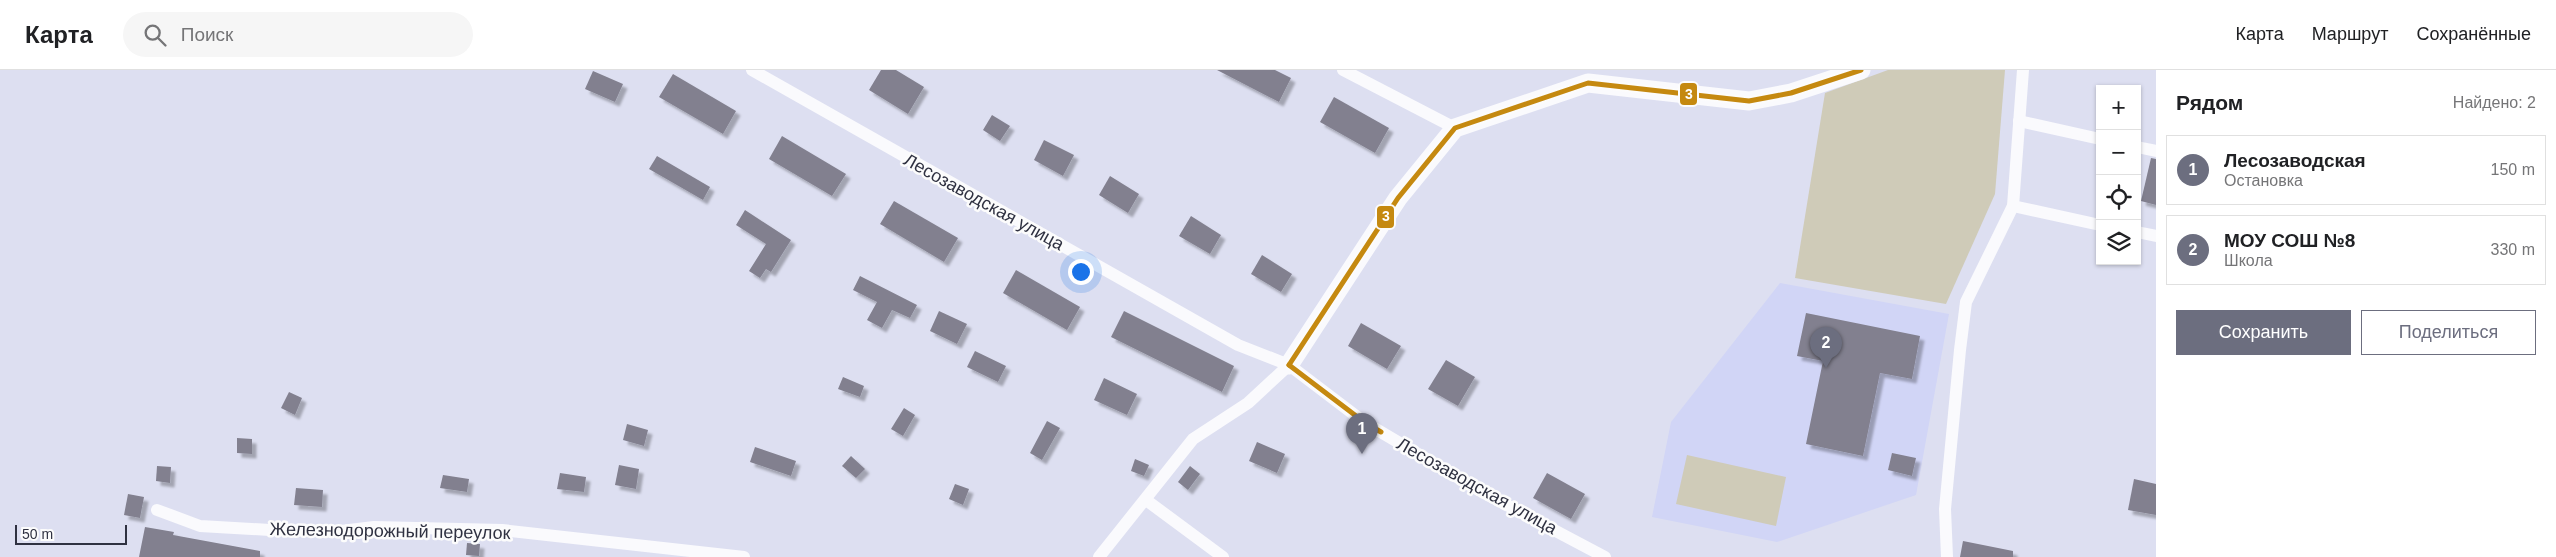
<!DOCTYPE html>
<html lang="ru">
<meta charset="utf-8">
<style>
body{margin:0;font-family:Arial,sans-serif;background:#f6f6f6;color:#202124}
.controls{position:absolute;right:15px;top:15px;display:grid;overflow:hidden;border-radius:0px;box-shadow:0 1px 4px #0004}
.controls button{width:45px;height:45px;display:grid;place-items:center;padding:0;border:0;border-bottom:1px solid #e0e0e0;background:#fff;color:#202124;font:25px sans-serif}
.scale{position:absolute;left:15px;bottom:12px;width:112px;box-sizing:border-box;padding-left:5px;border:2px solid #2f3141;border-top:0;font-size:14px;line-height:18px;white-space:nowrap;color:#2f3141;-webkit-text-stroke:4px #fcfcfc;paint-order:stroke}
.you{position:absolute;left:1080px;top:201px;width:18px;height:18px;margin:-12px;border:4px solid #fff;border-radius:50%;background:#1a73e8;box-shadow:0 0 0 8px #1a73e833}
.badge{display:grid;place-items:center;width:32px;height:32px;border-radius:50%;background:#6c6e7f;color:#fff;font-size:16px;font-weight:700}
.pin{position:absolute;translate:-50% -41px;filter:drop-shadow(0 1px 2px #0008)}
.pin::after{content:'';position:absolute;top:26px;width:18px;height:15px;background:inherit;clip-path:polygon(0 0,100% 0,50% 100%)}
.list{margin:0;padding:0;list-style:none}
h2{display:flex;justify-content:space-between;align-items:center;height:65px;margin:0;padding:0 20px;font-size:21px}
h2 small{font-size:16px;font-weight:400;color:#757577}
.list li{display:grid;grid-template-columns:32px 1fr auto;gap:15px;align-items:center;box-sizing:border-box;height:70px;margin:0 10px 10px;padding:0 10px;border:1px solid #e0e0e0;border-radius:0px}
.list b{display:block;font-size:19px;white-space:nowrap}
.list p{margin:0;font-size:16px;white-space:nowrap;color:#757577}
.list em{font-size:16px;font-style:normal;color:#757577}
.actions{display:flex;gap:10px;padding:15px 20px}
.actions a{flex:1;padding:11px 0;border:1px solid #6c6e7f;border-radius:0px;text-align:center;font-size:18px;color:#6c6e7f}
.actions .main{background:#6c6e7f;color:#fff}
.icon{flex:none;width:28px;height:28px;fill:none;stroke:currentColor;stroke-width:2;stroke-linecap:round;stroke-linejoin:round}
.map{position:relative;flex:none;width:2156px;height:487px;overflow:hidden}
header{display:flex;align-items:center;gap:30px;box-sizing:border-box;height:70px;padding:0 25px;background:#fff;border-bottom:1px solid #e0e0e0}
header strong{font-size:24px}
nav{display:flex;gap:28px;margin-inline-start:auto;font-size:18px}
.search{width:350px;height:45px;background:#f6f6f6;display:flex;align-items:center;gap:12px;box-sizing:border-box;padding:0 18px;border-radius:28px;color:#757577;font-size:19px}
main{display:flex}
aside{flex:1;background:#fff}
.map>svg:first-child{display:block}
.built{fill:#d1d5f6}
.green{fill:#cfcbb8}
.building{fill:#82808f;filter:url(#shadow)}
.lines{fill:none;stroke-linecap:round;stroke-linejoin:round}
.street{stroke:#fafafd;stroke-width:12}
.secondary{stroke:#fafafd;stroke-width:19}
.bus-1-casing{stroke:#fcfcfc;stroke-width:9}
.bus-1{stroke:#c58910;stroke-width:5}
.labels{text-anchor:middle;stroke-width:5;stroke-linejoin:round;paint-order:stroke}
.street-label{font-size:18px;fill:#2f3141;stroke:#fcfcfc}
.line-badge{stroke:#fcfcfc;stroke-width:2}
.badge-label{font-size:14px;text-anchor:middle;font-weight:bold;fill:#fff}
</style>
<header>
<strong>Карта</strong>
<div class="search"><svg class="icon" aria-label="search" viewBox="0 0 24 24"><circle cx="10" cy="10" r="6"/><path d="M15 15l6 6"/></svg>Поиск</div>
<nav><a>Карта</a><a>Маршрут</a><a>Сохранённые</a></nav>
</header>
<main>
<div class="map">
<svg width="2156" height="487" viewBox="0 0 2156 487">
<defs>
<filter id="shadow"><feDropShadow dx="4.5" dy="4.5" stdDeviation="1" flood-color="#0004"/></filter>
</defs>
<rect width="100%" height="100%" fill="#dddff1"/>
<!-- built -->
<polygon class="built" points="1780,213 1949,244 1916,425 1777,472 1652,447 1671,352"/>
<!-- green -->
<g class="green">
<polygon points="1888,0 2005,0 1995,124 1946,234 1795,208 1825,23"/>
<polygon points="1687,385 1786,407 1776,456 1676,434"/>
</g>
<!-- building -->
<g class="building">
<polygon points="881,0 896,0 924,17 908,44 869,20"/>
<polygon points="1217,0 1275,0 1291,8 1279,32"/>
<polygon points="593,1 623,14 615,32 585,19"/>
<polygon points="673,4 736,41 723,64 659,27"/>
<polygon points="1334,27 1389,58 1375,83 1320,52"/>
<polygon points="992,45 1010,56 1000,71 983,60"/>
<polygon points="782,66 846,104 832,126 769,89"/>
<polygon points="1044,70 1074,85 1063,106 1034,90"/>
<polygon points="657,86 710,117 703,130 649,99"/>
<polygon points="2151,88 2156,89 2156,135 2141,131"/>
<polygon points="1110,106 1139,124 1128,143 1099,125"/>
<polygon points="894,131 958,168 944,192 880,154"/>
<polygon points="745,140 791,170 771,202 766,199 760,208 749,201 766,174 736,155"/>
<polygon points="1191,146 1221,165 1210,184 1179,166"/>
<polygon points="1262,185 1292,204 1281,222 1251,204"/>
<polygon points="1016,200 1080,237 1067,260 1003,223"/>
<polygon points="860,206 917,235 910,248 892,240 882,258 867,250 877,232 853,220"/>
<polygon points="939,241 967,254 957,274 930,261"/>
<polygon points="1124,241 1234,296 1222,322 1111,267"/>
<polygon points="1806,243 1920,266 1912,309 1880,303 1863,386 1806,374 1823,291 1797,286"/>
<polygon points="1361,253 1401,276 1387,299 1348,276"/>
<polygon points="975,281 1006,296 998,312 967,297"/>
<polygon points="1446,290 1475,307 1458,336 1428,319"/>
<polygon points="843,307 864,316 860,327 838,319"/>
<polygon points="1104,308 1137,324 1127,345 1094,330"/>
<polygon points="289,322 302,328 295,345 281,338"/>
<polygon points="904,338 915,345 903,366 891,359"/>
<polygon points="1047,351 1060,358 1042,390 1030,383"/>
<polygon points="627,354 648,360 644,376 623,370"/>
<polygon points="237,368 252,369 252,384 237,383"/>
<polygon points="1257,372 1285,384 1277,403 1249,391"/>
<polygon points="755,377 796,391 791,406 750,392"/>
<polygon points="1892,383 1916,388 1912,406 1888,400"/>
<polygon points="851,386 865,399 856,408 842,396"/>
<polygon points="1135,389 1149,395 1144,406 1131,401"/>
<polygon points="619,395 639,399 636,419 615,415"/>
<polygon points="157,396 171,397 170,413 156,411"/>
<polygon points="1190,396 1200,404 1188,420 1178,412"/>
<polygon points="560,403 586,407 584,422 557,419"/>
<polygon points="1547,403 1585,424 1571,449 1533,428"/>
<polygon points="443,405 469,409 467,422 440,418"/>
<polygon points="2134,409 2156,414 2156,445 2128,440"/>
<polygon points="955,414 969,419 963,435 949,429"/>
<polygon points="296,418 323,420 322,437 294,435"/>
<polygon points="128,424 144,427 140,448 124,445"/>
<polygon points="145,457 174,462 173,465 260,481 260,487 139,487"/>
<polygon points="1963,471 2013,481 2013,487 1960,487"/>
<polygon points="467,473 480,474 479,486 466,485"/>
</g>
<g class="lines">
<!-- street -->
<g class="street">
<polyline points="752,0 1238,275 1289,295 1364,352 1484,423 1605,487"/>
<polyline points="1343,0 1455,58"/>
<polyline points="2019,51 2100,69"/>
<polyline points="2137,77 2156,81"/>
<polyline points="2013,136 2100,155"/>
<polyline points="2137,162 2156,166"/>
<polyline points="1146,430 1223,487"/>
<polyline points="157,440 200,456 270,460 341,461 374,457 502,460 744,487"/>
<polyline points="1099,487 1193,369 1248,333 1289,295"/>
<polyline points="1947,487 1945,439 1960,280 1966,232 2013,136 2023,0"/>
</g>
<!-- secondary -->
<polyline class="secondary" points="1289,295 1398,128 1455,58 1588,13 1749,31 1791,23 1861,0"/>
<defs>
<g id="bus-1">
<polyline points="1289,295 1398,128 1455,58 1588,13 1749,31 1791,23 1861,0"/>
<polyline points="1289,295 1364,352 1381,362"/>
</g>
</defs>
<!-- bus-1 casing -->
<use href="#bus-1" class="bus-1-casing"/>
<!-- bus-1 -->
<use href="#bus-1" class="bus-1"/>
</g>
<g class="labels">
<!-- street labels -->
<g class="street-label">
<text transform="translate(984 132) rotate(29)" y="6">Лесозаводская улица</text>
<text transform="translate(1477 416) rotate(29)" y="6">Лесозаводская улица</text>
<text transform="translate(390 461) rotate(1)" y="6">Железнодорожный переулок</text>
</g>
</g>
<g class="line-badge">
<rect x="1679" y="12" width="19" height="24" rx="5" fill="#c58910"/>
<rect x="1376" y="135" width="19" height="24" rx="5" fill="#c58910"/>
</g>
<g class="badge-label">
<text x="1689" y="29">3</text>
<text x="1386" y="151">3</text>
</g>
</svg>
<div class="controls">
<button>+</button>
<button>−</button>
<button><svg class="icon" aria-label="locate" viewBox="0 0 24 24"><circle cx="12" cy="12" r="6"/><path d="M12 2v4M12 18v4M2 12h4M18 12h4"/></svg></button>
<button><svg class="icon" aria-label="layers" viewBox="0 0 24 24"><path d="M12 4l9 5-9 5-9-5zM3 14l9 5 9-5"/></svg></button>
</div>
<div class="scale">50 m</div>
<div class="you"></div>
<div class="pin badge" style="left:1362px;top:384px">1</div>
<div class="pin badge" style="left:1826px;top:298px">2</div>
</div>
<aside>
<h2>Рядом<small>Найдено: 2</small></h2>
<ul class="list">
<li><span class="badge">1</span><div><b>Лесозаводская</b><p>Остановка</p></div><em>150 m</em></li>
<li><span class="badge">2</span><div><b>МОУ СОШ №8</b><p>Школа</p></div><em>330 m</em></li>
</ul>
<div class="actions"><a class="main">Сохранить</a><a>Поделиться</a></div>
</aside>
</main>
